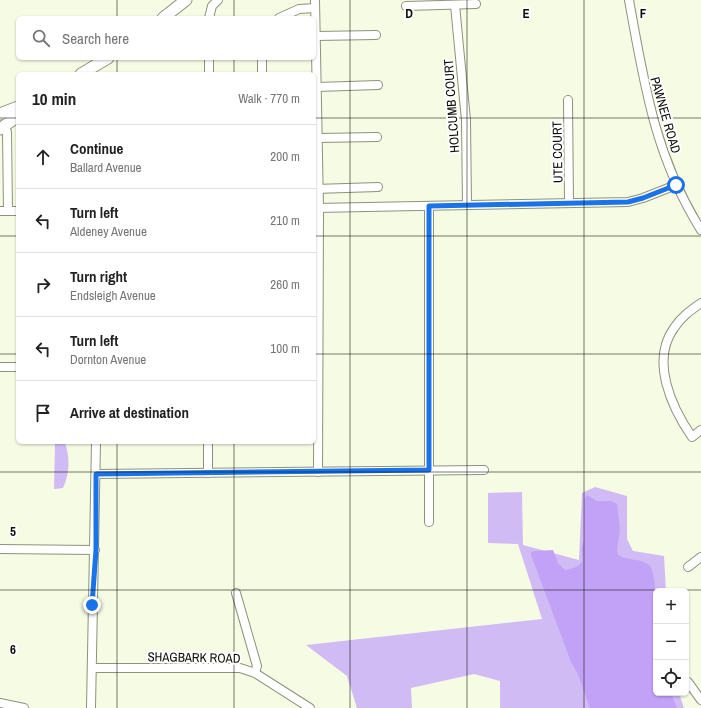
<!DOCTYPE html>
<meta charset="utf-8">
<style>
body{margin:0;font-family:"Archivo Narrow",sans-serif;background:#f6f6f6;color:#222}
.controls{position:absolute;right:12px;bottom:12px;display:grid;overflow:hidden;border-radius:6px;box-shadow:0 1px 3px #0004}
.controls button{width:36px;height:36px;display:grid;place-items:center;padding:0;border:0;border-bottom:1px solid #e0e0e0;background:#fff;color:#222;font:20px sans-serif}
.stop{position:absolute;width:12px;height:12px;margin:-9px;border:3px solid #1a73e8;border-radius:50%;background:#fff}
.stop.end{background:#1a73e8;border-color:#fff;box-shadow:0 1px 4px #0008}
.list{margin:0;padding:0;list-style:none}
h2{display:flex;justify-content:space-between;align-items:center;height:52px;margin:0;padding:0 16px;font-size:17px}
h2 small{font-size:13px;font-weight:400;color:#767676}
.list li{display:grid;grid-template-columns:26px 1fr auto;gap:12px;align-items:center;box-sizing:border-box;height:64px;padding:0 16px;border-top:1px solid #e0e0e0}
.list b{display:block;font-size:15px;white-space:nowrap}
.list p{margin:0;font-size:13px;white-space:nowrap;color:#767676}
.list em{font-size:13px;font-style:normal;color:#767676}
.icon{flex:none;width:22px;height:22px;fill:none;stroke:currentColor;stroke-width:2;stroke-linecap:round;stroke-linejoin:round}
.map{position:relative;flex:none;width:701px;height:708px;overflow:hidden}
.search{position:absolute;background:#fff;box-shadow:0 1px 3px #0004;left:16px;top:16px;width:300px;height:44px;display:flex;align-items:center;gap:10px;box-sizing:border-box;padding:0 14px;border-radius:6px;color:#767676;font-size:15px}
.panel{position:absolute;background:#fff;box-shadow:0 1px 3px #0004;left:16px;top:72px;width:300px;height:372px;border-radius:6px}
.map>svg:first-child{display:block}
.green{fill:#d0bbf5}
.water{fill:#c2a2f7}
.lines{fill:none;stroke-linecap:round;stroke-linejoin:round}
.street-casing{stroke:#8d927c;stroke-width:10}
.secondary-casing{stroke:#8d927c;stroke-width:13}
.street{stroke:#fff;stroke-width:8}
.secondary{stroke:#fff;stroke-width:11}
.route{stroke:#1a73e8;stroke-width:5}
.grid{fill:none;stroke:#0c0d06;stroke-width:1;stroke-opacity:0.55}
.labels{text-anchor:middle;stroke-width:4;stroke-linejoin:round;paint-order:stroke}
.street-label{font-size:13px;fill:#0c0d06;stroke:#fff}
.grid-label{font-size:13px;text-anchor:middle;font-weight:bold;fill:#0c0d06;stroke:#fff;stroke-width:4;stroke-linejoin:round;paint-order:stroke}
</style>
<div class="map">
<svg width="701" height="708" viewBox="0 0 701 708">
<rect width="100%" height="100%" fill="#f6fbe3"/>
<!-- green -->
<g class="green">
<path d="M55,442H65C70,459 70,472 63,488L54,489Z"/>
<polygon points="595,487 627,496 627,539 633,551 664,556 666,591 656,591 656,693 679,693 684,708 500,708 500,681 474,674 411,688 412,708 357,708 347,676 306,645 542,619 518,544 488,543 488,493 522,492 523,545 579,560 582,493"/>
</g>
<!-- water -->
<path class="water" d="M587,495L597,501H611L617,504L620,529L617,550L618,555C627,561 642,558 650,566C660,578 656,673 656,693H671L677,708H590L577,672L571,662L531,555V552L534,551L553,550L558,563L565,570C594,565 576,553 584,542V500Z"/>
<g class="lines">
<defs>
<g id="street">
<polyline points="315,0 319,208 318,472"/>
<path d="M629,0C644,83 655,157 701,230"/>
<polyline points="455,5 466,120 467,205"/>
<polyline points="406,6 476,4"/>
<polyline points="209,18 212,6 218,0"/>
<polyline points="279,18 299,9 315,8"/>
<polyline points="316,36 376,35"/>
<polyline points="209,58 209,74"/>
<polyline points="262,58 262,74"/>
<polyline points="317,87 378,85"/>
<polyline points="568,100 569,203"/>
<polyline points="4,126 7,132 8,211"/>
<polyline points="318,138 377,137"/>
<polyline points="315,189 378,187"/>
<polyline points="315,208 628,202 643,198 676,185"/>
<polyline points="0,211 18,211"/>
<path d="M701,303C691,310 681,317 674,328C650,361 672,408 692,437L701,430"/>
<polyline points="0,367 18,367"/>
<polyline points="208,473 208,442"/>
<polyline points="96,474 484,470"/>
<polyline points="429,522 429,206"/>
<polyline points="0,549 95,550"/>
<polyline points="688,567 701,557"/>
<polyline points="236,593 257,666 255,673"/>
<polyline points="92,668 240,668 255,673 310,708"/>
<polyline points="688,682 701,700"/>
<polyline points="0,703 24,708"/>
<polyline points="91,708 96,442"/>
</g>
<g id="secondary">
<polyline points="163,18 186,0"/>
<polyline points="81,74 108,58"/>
<polyline points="0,114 18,107"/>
<polyline points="0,129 18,116"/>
</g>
</defs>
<!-- street casing -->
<use href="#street" class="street-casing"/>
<!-- secondary casing -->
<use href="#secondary" class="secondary-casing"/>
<!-- street -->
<use href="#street" class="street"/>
<!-- secondary -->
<use href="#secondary" class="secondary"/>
</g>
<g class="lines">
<!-- route -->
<polyline class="route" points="92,605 96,550 96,474 429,470 429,206 628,202 643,198 676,185"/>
</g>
<!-- grid -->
<path class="grid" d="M117,0V18M234,0V18M350,0V708M467,0V708M584,0V708M117,58V74M234,58V74M0,118H18M314,118H701M0,236H18M314,236H701M0,354H18M314,354H701M117,442V708M234,442V708M0,472H701M0,590H701"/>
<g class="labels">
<!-- street labels -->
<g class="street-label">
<text transform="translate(451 106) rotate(-94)" y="5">HOLCUMB COURT</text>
<text transform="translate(666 115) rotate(74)" y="5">PAWNEE ROAD</text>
<text transform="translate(557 152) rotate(-91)" y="5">UTE COURT</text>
<text transform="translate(194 657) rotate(1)" y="5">SHAGBARK ROAD</text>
</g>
</g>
<g class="grid-label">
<text x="409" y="18">D</text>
<text x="526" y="18">E</text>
<text x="643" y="18">F</text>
<text x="13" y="536">5</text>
<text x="13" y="654">6</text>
</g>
</svg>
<div class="controls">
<button>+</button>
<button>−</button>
<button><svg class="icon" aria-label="locate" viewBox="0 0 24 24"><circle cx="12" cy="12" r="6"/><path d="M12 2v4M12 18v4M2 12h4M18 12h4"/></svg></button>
</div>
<div class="stop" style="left:676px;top:185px"></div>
<div class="stop end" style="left:92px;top:605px"></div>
<div class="search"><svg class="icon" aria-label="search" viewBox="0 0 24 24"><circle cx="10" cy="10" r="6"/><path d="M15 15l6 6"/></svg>Search here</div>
<section class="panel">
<h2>10 min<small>Walk · 770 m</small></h2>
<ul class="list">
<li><svg class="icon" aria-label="ahead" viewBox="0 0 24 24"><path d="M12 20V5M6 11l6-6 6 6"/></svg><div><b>Continue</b><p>Ballard Avenue</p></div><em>200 m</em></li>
<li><svg class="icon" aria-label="left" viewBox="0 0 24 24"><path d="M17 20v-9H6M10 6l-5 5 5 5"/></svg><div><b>Turn left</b><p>Aldeney Avenue</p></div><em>210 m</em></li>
<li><svg class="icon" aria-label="right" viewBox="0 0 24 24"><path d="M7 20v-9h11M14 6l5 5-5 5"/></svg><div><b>Turn right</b><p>Endsleigh Avenue</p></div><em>260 m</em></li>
<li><svg class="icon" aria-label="left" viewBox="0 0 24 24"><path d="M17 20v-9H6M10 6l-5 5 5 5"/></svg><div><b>Turn left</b><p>Dornton Avenue</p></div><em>100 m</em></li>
<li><svg class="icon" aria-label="arrive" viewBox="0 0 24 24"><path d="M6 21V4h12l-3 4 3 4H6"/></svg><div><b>Arrive at destination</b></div></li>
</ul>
</section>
</div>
